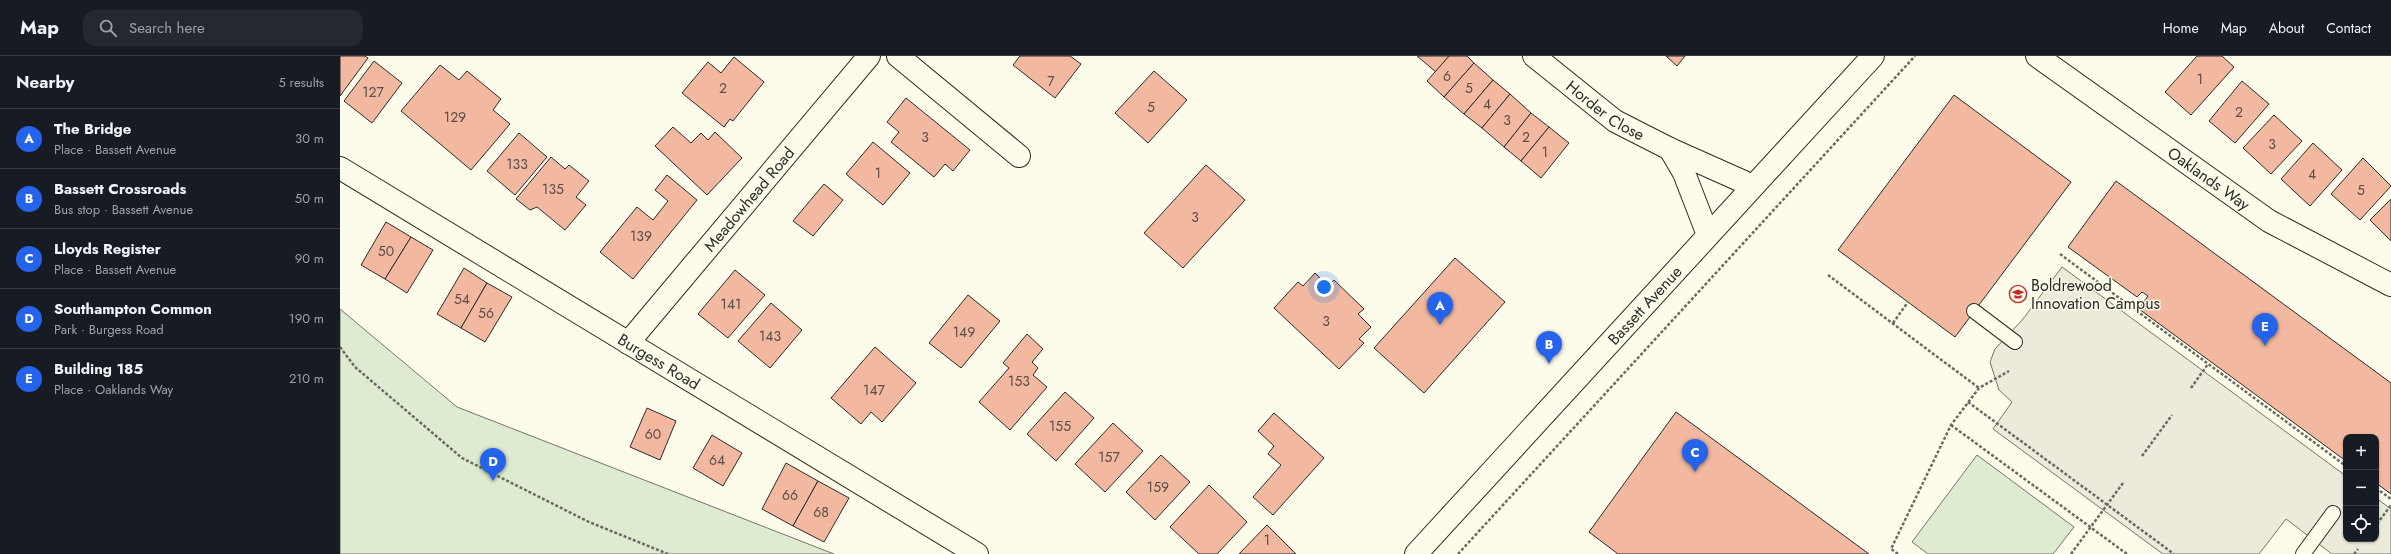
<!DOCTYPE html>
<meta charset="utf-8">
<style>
body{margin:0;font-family:Jost,sans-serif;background:#242831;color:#f1f3f6}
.controls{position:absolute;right:12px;bottom:12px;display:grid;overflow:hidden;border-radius:8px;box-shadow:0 1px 3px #0004}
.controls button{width:36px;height:36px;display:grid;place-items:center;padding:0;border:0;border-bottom:1px solid #363941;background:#171b24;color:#f1f3f6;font:20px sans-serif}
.you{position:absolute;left:984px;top:231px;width:14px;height:14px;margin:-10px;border:3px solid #fff;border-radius:50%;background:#1a73e8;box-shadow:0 0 0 6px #1a73e833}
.badge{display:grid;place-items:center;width:26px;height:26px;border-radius:50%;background:#2563eb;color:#fff;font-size:13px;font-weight:700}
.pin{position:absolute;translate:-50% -33px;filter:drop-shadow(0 1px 2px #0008)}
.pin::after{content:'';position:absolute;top:21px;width:14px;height:12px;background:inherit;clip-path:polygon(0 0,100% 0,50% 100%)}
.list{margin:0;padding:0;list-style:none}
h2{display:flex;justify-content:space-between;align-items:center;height:52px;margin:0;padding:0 16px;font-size:17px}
h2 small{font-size:13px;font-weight:400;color:#9ea1a6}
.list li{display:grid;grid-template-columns:26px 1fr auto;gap:12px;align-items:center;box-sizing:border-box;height:60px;padding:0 16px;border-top:1px solid #363941}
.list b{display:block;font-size:15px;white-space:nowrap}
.list p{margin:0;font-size:13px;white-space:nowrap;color:#9ea1a6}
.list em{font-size:13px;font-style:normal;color:#9ea1a6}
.icon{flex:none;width:22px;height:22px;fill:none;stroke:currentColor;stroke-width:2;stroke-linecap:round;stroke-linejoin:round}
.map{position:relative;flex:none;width:2051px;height:498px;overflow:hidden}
header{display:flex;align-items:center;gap:24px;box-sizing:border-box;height:56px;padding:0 20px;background:#171b24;border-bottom:1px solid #363941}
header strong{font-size:19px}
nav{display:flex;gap:22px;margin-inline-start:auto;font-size:14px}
.search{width:280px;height:36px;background:#242831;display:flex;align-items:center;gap:10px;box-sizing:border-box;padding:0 14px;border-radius:12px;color:#9ea1a6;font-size:15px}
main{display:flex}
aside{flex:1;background:#171b24}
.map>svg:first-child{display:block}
.green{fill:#deebd1;stroke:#74746e}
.parking{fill:#eceadb;stroke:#74746e}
.building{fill:#f2b8a0;stroke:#2b2b2b}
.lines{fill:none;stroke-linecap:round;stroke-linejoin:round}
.service-casing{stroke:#2b2b2b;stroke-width:16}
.minor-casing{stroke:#2b2b2b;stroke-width:24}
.primary-casing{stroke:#2b2b2b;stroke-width:24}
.path{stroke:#6a6964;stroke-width:2.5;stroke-dasharray:3 2;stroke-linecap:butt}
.service{stroke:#fdfbea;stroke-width:14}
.minor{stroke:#fdfbea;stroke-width:22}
.primary{stroke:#fdfbea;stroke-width:22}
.labels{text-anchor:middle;stroke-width:3;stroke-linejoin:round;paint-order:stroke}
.number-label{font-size:14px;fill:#5d4e48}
.street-label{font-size:16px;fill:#2b2b2b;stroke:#fdfbea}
.poi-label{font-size:16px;fill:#2b2b2b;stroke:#fdfbea;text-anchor:start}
</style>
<header>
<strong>Map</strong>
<div class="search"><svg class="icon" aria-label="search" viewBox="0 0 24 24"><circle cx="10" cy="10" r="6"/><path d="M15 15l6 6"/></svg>Search here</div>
<nav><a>Home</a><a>Map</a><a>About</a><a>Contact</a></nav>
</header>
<main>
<aside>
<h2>Nearby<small>5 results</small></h2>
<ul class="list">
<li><span class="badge">A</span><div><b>The Bridge</b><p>Place · Bassett Avenue</p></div><em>30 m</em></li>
<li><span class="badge">B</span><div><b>Bassett Crossroads</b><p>Bus stop · Bassett Avenue</p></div><em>50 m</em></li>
<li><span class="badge">C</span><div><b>Lloyds Register</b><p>Place · Bassett Avenue</p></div><em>90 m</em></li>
<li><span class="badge">D</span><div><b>Southampton Common</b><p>Park · Burgess Road</p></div><em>190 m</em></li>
<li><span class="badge">E</span><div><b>Building 185</b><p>Place · Oaklands Way</p></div><em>210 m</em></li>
</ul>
</aside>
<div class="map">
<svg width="2051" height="498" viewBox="0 0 2051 498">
<rect width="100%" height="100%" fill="#fdfbea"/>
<!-- green -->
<g class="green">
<polygon points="0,253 117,351 494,498 0,498"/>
<polygon points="1637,399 1734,471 1713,498 1588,498 1572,486"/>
</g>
<!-- parking -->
<polygon class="parking" points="1722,211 2006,420 2006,483 2036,483 2036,442 2051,453 2051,498 1992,498 1946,463 1919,498 1823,498 1653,373 1672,346 1659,334 1650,306 1655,293 1683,263"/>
<!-- building -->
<g class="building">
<polygon points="0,0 25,0 28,2 0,40"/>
<polygon points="680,0 730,0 741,8 715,42 673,9"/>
<polygon points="1077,0 1109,0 1096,16"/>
<polygon points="1109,0 1127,0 1134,7 1104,41 1087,25"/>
<polygon points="1326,0 1345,0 1337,10"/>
<polygon points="1857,0 1882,0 1894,11 1851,59 1825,36"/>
<polygon points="394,1 424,26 393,65 390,63 384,71 342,37 368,6 381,17"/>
<polygon points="34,5 62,27 32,67 4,45"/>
<polygon points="1134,7 1153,24 1124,58 1104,41"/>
<polygon points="100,9 119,24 127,15 161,43 153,54 170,68 131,114 61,55"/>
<polygon points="814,15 847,44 808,87 775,57"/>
<polygon points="1153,24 1170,38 1142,72 1124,58"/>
<polygon points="1902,25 1929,48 1895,87 1869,65"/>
<polygon points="1170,38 1191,57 1164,91 1142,72"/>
<polygon points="1614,39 1731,126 1615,281 1498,194"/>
<polygon points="566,42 630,94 613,115 605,108 594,121 551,86 559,76 547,66"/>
<polygon points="1191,57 1209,71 1181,105 1164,91"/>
<polygon points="1934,59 1962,85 1931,118 1903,92"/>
<polygon points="333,71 351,87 361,77 368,84 375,76 402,102 367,139 315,90"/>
<polygon points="1209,71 1229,87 1201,122 1181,105"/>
<polygon points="179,77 207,101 175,139 147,115"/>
<polygon points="533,86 570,117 543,149 506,118"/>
<polygon points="1973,87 2002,114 1970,150 1941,123"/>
<polygon points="211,101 225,113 229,109 249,125 236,141 246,149 225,174 197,151 190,154 176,143"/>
<polygon points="2023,102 2051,130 2020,164 1991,138"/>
<polygon points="866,109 905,144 843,212 804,177"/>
<polygon points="327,119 357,144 293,223 260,196 297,151 313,164 328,145 315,134"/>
<polygon points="1776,125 2051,327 2051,438 2036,427 2036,381 2006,381 2006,405 1799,253 1808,240 1802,236 1797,241 1728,191"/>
<polygon points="484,128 503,144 473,180 453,165"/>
<polygon points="2051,143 2051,185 2030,164"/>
<polygon points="46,166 71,181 45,223 21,209"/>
<polygon points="71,181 93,194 67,237 45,223"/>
<polygon points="1115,202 1165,246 1084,337 1034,292"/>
<polygon points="124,212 147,227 121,272 97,258"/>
<polygon points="395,214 425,239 388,282 358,258"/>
<polygon points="975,217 988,230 994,224 1024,253 1018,258 1031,271 1019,283 1024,287 999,313 934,252 958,226 963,230"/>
<polygon points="147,227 172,241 145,286 121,272"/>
<polygon points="628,239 660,265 621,312 589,287"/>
<polygon points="431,247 462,274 430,312 398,285"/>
<polygon points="687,278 703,293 692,306 698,312 693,319 707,331 670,374 639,346 669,312 663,307"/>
<polygon points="535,291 576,327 542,366 531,356 521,368 491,342"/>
<polygon points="725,336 754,362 716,405 687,378"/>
<polygon points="307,352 336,365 320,404 290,391"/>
<polygon points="1336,356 1529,498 1278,498 1249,476"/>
<polygon points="934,357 984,402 933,459 913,441 941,409 928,398 934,390 918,375"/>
<polygon points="773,367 803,395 765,436 735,408"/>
<polygon points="372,379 402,397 383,430 353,412"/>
<polygon points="821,399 850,426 815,464 786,436"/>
<polygon points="446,407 478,425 453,470 422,453"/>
<polygon points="478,425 509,442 484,486 453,470"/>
<polygon points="869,429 907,466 877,498 859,498 830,471"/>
<polygon points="927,469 956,498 899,498"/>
</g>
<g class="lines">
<defs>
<g id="service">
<polyline points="1634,255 1675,286"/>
<polyline points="1963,498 1993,457"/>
</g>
<g id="minor">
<polyline points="558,0 679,100"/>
<path id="s1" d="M1194,0L1275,65L1330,93L1413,130"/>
<path id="s2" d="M1697,0L1929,165L2051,229"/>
<polyline points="1330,93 1344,117 1368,179"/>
<path id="s3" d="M288,287L529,0"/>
</g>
<g id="primary">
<path id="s4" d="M0,112L637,498"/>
<path id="s5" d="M1076,498L1533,0"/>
</g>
</defs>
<!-- service casing -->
<use href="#service" class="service-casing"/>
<!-- minor casing -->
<use href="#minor" class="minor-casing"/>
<!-- primary casing -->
<use href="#primary" class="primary-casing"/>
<!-- path -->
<g class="path">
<polyline points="1720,198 2006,410"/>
<polyline points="1488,219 1639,332"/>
<polyline points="1553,267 1568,246"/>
<polyline points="0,291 15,311 122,402 249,466 328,498"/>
<polyline points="1851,332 1868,308"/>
<polyline points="1628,346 1834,498"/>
<polyline points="1611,369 1787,498"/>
<polyline points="1802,400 1832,359"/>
<polyline points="2036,432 2051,443"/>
<polyline points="2037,468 2051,449"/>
<polyline points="1118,498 1575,0"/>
<polyline points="1558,498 1551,493 1611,369 1639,332 1669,315"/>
<polyline points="1731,498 1783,427"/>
<polyline points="2014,498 2018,493"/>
</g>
<!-- service -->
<use href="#service" class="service"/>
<!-- minor -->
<use href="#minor" class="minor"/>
<!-- primary -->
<use href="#primary" class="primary"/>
</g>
<!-- icons -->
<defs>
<symbol id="university-ring" viewBox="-11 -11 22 22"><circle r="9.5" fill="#fdfbea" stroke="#c62828" stroke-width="1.5"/><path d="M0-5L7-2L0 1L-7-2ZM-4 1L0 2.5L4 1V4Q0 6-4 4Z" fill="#c62828"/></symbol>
</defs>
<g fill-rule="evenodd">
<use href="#university-ring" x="1668" y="228" width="20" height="20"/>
</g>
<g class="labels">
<!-- number labels -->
<g class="number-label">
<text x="1107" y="25">6</text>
<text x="1860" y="28">1</text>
<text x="711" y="30">7</text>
<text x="383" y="37">2</text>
<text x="1129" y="37">5</text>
<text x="33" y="41">127</text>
<text x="1147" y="53">4</text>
<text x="811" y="56">5</text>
<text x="1899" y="61">2</text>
<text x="115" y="66">129</text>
<text x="1167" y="69">3</text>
<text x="585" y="86">3</text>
<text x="1186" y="86">2</text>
<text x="1932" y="93">3</text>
<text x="1205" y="101">1</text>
<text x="177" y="113">133</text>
<text x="538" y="122">1</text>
<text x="1972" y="123">4</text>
<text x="213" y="138">135</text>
<text x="2021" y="139">5</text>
<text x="855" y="166">3</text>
<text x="301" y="185">139</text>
<text x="46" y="200">50</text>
<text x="122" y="248">54</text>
<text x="391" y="253">141</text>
<text x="146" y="262">56</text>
<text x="986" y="270">3</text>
<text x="624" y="281">149</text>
<text x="430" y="285">143</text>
<text x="679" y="330">153</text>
<text x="534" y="339">147</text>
<text x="720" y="375">155</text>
<text x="313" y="383">60</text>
<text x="769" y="406">157</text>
<text x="377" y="409">64</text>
<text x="818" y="436">159</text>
<text x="450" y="444">66</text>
<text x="481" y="461">68</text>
<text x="927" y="489">1</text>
</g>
<!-- street labels -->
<g class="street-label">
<text dy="6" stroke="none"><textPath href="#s1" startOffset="90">Horder Close</textPath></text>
<text dy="6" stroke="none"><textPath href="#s2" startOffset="211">Oaklands Way</textPath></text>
<text dy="6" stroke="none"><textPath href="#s3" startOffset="188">Meadowhead Road</textPath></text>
<text dy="6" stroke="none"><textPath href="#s5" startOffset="338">Bassett Avenue</textPath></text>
<text dy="6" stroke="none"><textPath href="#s4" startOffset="373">Burgess Road</textPath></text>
</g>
<!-- poi labels -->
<g class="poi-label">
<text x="1691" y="235">Boldrewood<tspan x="1691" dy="18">Innovation Campus</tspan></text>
</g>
</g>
</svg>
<div class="controls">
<button>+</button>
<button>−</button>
<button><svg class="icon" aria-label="locate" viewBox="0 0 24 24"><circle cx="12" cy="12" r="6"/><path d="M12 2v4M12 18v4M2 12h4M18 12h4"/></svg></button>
</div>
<div class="you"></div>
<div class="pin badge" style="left:1100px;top:269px">A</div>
<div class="pin badge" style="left:1209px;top:308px">B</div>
<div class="pin badge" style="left:1355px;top:416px">C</div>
<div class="pin badge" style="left:153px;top:425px">D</div>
<div class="pin badge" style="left:1925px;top:290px">E</div>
</div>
</main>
